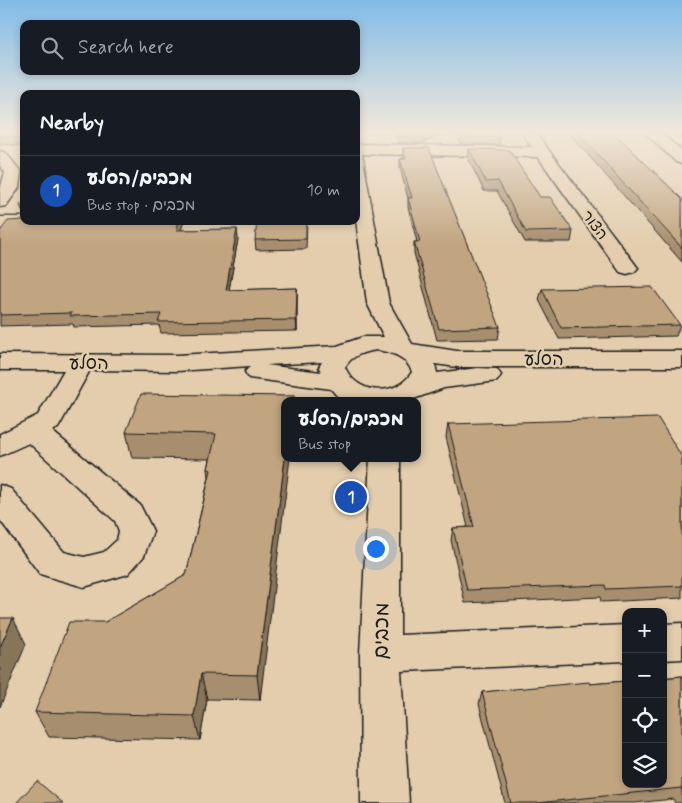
<!DOCTYPE html>
<meta charset="utf-8">
<style>
body{margin:0;font-family:Mynerve,"Playpen Sans Hebrew",sans-serif;background:#20242c;color:#f1f3f6}
.controls{position:absolute;right:15px;bottom:15px;display:grid;overflow:hidden;border-radius:10px;box-shadow:0 2px 8px #0003}
.controls button{width:45px;height:45px;display:grid;place-items:center;padding:0;border:0;border-bottom:1px solid #363941;background:#171b24;color:#f1f3f6;font:25px sans-serif}
.you{position:absolute;left:375px;top:548px;width:18px;height:18px;margin:-12px;border:4px solid #fff;border-radius:50%;background:#1a73e8;box-shadow:0 0 0 8px #1a73e833}
.badge{display:grid;place-items:center;width:32px;height:32px;border-radius:50%;background:#0f766e;color:#fff;font-size:16px;font-weight:700}
.pin{position:absolute;translate:-50% -50%;border:2px solid #fff;box-shadow:0 1px 5px #0006}
.popup{position:absolute;left:281px;top:397px;width:140px;height:65px;box-sizing:border-box;display:grid;place-content:center;border-radius:10px;background:#171b24;filter:drop-shadow(0 1px 4px #0005);font-size:16px;white-space:nowrap;color:#9ea1a6}
.popup b{font-size:19px;color:#f1f3f6}
.popup::after{content:'';position:absolute;left:50%;top:100%;margin-left:-10px;border:10px solid transparent;border-top-color:#171b24}
.list{margin:0;padding:0;list-style:none}
h2{display:flex;justify-content:space-between;align-items:center;height:65px;margin:0;padding:0 20px;font-size:21px}
h2 small{font-size:16px;font-weight:400;color:#9ea1a6}
.list li{display:grid;grid-template-columns:32px 1fr auto;gap:15px;align-items:center;box-sizing:border-box;height:70px;padding:0 20px;border-top:1px solid #363941}
.list b{display:block;font-size:19px;white-space:nowrap}
.list p{margin:0;font-size:16px;white-space:nowrap;color:#9ea1a6}
.list em{font-size:16px;font-style:normal;color:#9ea1a6}
.icon{flex:none;width:28px;height:28px;fill:none;stroke:currentColor;stroke-width:2;stroke-linecap:round;stroke-linejoin:round}
.map{position:relative;flex:none;width:682px;height:803px;overflow:hidden}
.search{position:absolute;background:#171b24;box-shadow:0 2px 8px #0003;left:20px;top:20px;width:340px;height:55px;display:flex;align-items:center;gap:12px;box-sizing:border-box;padding:0 18px;border-radius:10px;color:#9ea1a6;font-size:19px}
.panel{position:absolute;background:#171b24;box-shadow:0 2px 8px #0003;left:20px;top:90px;width:340px;height:135px;border-radius:10px}
.map>svg:first-child{display:block}
.lines{fill:none;stroke-linecap:round;stroke-linejoin:round}
.minor-casing{stroke:#1c1c1c;stroke-width:3}
.major-casing{stroke:#1c1c1c;stroke-width:3}
.minor{fill:#e3cdad;fill-rule:evenodd}
.major{fill:#e3cdad;fill-rule:evenodd}
.wall{fill:#a68e6e;stroke:#1c1c1c}
.shaded-wall{fill:#87745a;stroke:#1c1c1c}
.building{fill:#c1a580;stroke:#1c1c1c}
.labels{text-anchor:middle;stroke-width:5;stroke-linejoin:round;paint-order:stroke}
.far-street-label{font-size:15px;fill:#1c1c1c;stroke:#e3cdad}
.street-label{font-size:18px;fill:#1c1c1c;stroke:#e3cdad}
.near-street-label{font-size:21px;fill:#1c1c1c;stroke:#e3cdad}
</style>
<div class="map">
<svg width="682" height="803" viewBox="0 0 682 803">
<rect width="100%" height="100%" fill="#e3cdad"/>
<filter id="ink" filterUnits="userSpaceOnUse"><feTurbulence type="fractalNoise" baseFrequency=".02" numOctaves="2"/><feDisplacementMap in="SourceGraphic" scale="10" xChannelSelector="R" yChannelSelector="G"/><feConvolveMatrix kernelMatrix="1 2 1 2 8 2 1 2 1" color-interpolation-filters="sRGB"/></filter>
<g filter="url(#ink)">
<g class="lines">
<defs>
<g id="minor">
<path d="M535,132L638,268L634,272L627,274L620,272L538,157L362,154L389,303L412,344L457,351H682V367H457L435,364L437,373L478,368L497,369L501,375L497,381L444,388L408,401H348L337,396L331,389L249,378L245,372L250,366L177,371L90,370L62,421L58,428L52,431L140,505L153,531L144,556L128,574L84,587L53,578L40,574L0,520V485L11,489L64,552L84,557L104,552L117,540L119,531L115,521L29,443L0,456V434L38,415L64,370H0V354L177,355L337,346L363,337H384L367,303L356,220V144L532,147L524,136L526,133ZM377,350C393,353 406,356 412,372C396,398 356,395 345,367C352,355 364,352 377,350ZM322,362L319,367L321,372L266,365Z"/>
<polygon points="0,151 6,153 21,172 19,188 6,206 0,207 0,190 5,172 0,166"/>
<polygon points="0,217 24,217 24,221 99,221 97,225 90,227 0,229"/>
<polygon points="370,458 400,458 400,635 626,625 626,661 401,671 409,803 361,803 360,654"/>
<polygon points="682,623 682,659 663,660 663,624"/>
</g>
<g id="major">
<polygon points="644,132 660,132 682,151 682,164 676,162"/>
<polygon points="673,132 682,132 682,138 677,137"/>
</g>
</defs>
<!-- minor casing -->
<use href="#minor" class="minor-casing"/>
<!-- major casing -->
<use href="#major" class="major-casing"/>
<!-- minor -->
<use href="#minor" class="minor"/>
<!-- major -->
<use href="#major" class="major"/>
</g>
<!-- wall -->
<g class="wall">
<polygon points="0,132 24,132 24,146 0,144"/>
<polygon points="395,132 448,132 423,143 398,143"/>
<polygon points="455,132 497,132 500,138 499,145 461,144"/>
<polygon points="568,132 613,132 682,199 682,262"/>
<polygon points="403,148 500,327 498,339 437,340 414,253 414,242 417,242 408,207 408,198 400,168 400,159 403,159"/>
<polygon points="469,149 540,197 573,231 571,242 525,242 497,191 484,191 468,158"/>
<polygon points="24,201 24,216 20,205"/>
<polygon points="24,221 184,221 181,230 237,229 238,239 229,290 297,288 297,331 161,333 159,325 74,327 73,324 0,326 0,231"/>
<polygon points="307,221 306,249 256,250 255,240"/>
<polygon points="542,289 680,325 676,336 559,339 539,300"/>
<polygon points="294,396 294,401 285,401 260,700 207,699 200,740 49,737 35,712 105,622 186,575 209,477 208,469 210,459 132,458 126,432"/>
<polygon points="448,424 682,457 682,598 601,602 600,597 465,603 451,540 453,528 468,527 446,437"/>
<polygon points="682,676 682,803 675,803 673,799 635,803 505,803 479,704 482,692 590,684"/>
</g>
<!-- shaded-wall -->
<g class="shaded-wall">
<polygon points="433,132 448,132 423,143 424,137"/>
<polygon points="179,221 184,221 178,240 176,230"/>
<polygon points="237,229 238,239 227,301 226,290"/>
<polygon points="297,288 297,331 296,320"/>
<polygon points="285,458 290,458 260,700 257,675"/>
<polygon points="13,618 26,644 0,707 0,647"/>
<polygon points="201,674 207,699 200,740 194,716"/>
</g>
<!-- building -->
<g class="building">
<polygon points="0,132 24,132 24,138 0,136"/>
<polygon points="397,132 433,132 424,137 399,136"/>
<polygon points="459,132 497,132 500,138 462,137"/>
<polygon points="577,132 613,132 682,199 682,248"/>
<polygon points="403,148 429,148 500,327 439,329 414,242 420,242 408,198 412,198 400,159 406,159"/>
<polygon points="469,149 509,150 540,197 550,197 573,231 526,232 498,181 486,182"/>
<polygon points="24,201 24,209 23,209 20,205"/>
<polygon points="24,220 24,221 179,221 176,230 237,229 226,290 297,288 296,320 158,322 161,314 70,316 72,313 0,315 0,231 8,221"/>
<polygon points="257,221 306,221 306,239 255,240"/>
<polygon points="652,287 680,325 561,328 542,289"/>
<polygon points="141,394 294,396 293,401 285,401 285,458 257,675 201,674 194,716 35,712 69,622 105,622 186,575 211,470 208,469 216,434 126,432"/>
<polygon points="658,418 682,457 682,586 606,589 605,585 467,590 453,528 474,527 448,424"/>
<polygon points="0,618 13,618 0,647"/>
<polygon points="682,676 682,790 681,788 537,803 511,803 482,692 589,682 590,684 626,681 626,784 663,784 663,678"/>
<polygon points="37,781 63,803 16,803"/>
</g>
</g>
<!-- sky -->
<linearGradient id="sky" x2="0" y2="1"><stop stop-color="#81bbe8"/><stop offset="0.54" stop-color="#f2e8da"/><stop offset="1" stop-color="#f2e8da" stop-opacity="0"/></linearGradient>
<rect width="682" height="245" fill="url(#sky)"/>
<g class="labels">
<!-- far-street labels -->
<g class="far-street-label">
<text transform="translate(595 225) rotate(53)" y="5">הצור</text>
</g>
<!-- street labels -->
<g class="street-label">
<text x="544" y="365">הסלע</text>
<text x="89" y="369">הסלע</text>
</g>
<!-- near-street labels -->
<g class="near-street-label">
<text transform="translate(381 631) rotate(-89)" y="7">מכבים</text>
</g>
</g>
</svg>
<div class="controls">
<button>+</button>
<button>−</button>
<button><svg class="icon" aria-label="locate" viewBox="0 0 24 24"><circle cx="12" cy="12" r="6"/><path d="M12 2v4M12 18v4M2 12h4M18 12h4"/></svg></button>
<button><svg class="icon" aria-label="layers" viewBox="0 0 24 24"><path d="M12 4l9 5-9 5-9-5zM3 14l9 5 9-5"/></svg></button>
</div>
<div class="you"></div>
<div class="pin badge" style="left:351px;top:497px;background:#1a4fb4">1</div>
<div class="popup"><b>מכבים/הסלע</b>Bus stop</div>
<div class="search"><svg class="icon" aria-label="search" viewBox="0 0 24 24"><circle cx="10" cy="10" r="6"/><path d="M15 15l6 6"/></svg>Search here</div>
<section class="panel">
<h2>Nearby<small></small></h2>
<ul class="list">
<li><span class="badge" style="background:#1a4fb4">1</span><div><b>מכבים/הסלע</b><p>Bus stop · מכבים</p></div><em>10 m</em></li>
</ul>
</section>
</div>
